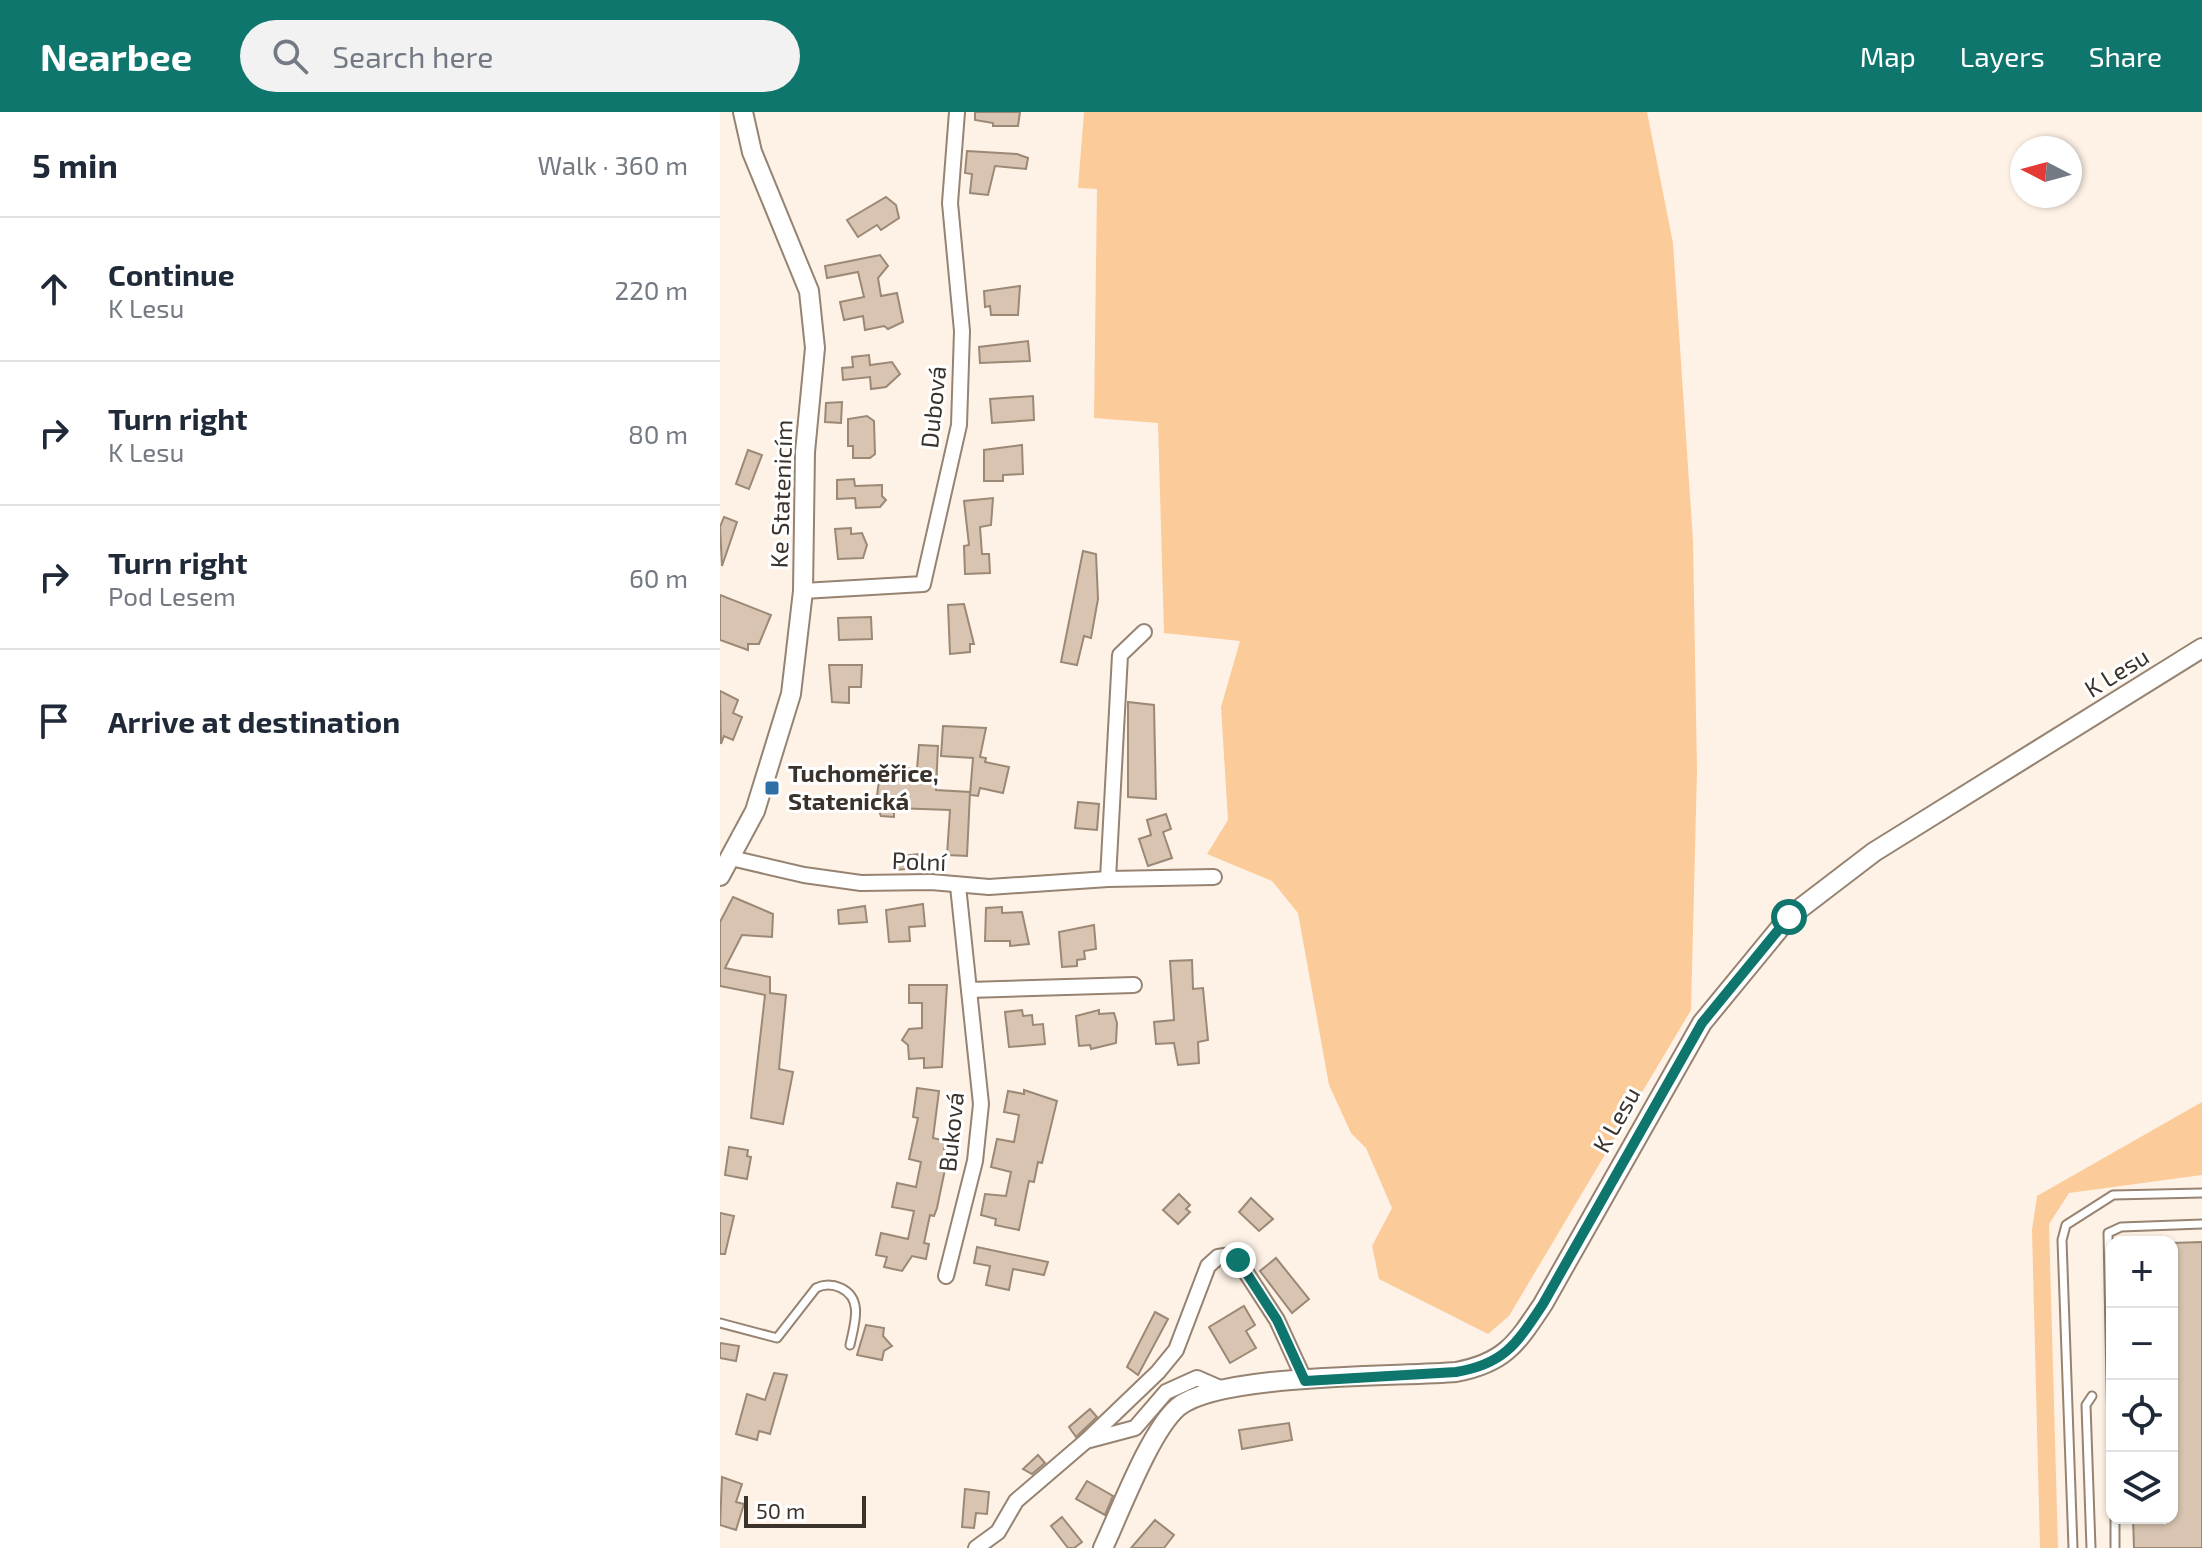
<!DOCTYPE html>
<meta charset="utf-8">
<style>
body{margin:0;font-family:"Exo 2",sans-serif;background:#f2f2f3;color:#1f2937}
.controls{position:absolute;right:24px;bottom:24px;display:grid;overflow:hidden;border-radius:16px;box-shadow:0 2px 6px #0004}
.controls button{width:72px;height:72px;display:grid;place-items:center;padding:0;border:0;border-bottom:2px solid #e0e1e3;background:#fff;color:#1f2937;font:40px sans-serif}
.compass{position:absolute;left:1290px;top:24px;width:72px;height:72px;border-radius:50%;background:#fff;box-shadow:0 2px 6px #0004;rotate:276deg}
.scale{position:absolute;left:24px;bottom:20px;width:122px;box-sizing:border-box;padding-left:8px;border:4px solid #3b332b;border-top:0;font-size:22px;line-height:28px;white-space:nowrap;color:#3b332b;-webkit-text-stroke:6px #fff;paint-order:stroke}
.stop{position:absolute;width:24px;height:24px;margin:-18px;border:6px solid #0f766e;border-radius:50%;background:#fff}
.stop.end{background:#0f766e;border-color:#fff;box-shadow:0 2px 8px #0008}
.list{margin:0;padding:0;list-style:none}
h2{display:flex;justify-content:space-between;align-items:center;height:104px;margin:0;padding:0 32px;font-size:34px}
h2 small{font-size:26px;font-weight:400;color:#747a83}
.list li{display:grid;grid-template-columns:52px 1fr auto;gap:24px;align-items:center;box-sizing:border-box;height:144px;padding:0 32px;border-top:2px solid #e0e1e3}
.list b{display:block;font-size:30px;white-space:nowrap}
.list p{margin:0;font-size:26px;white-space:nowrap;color:#747a83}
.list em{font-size:26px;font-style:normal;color:#747a83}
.icon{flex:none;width:44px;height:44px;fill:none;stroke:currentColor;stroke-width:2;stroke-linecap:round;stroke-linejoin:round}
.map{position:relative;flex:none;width:1482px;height:1436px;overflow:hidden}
header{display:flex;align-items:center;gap:48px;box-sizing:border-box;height:112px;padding:0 40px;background:#0f766e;color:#fff}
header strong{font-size:38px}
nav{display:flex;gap:44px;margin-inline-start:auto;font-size:28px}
.search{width:560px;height:72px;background:#f2f2f3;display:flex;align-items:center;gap:20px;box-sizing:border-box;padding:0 28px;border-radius:44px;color:#747a83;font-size:30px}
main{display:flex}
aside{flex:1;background:#fff}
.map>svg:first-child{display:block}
.green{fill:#fbcb9a}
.building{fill:#d8c4b0;stroke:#9b8875;stroke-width:2}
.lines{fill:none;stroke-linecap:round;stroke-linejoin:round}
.service-casing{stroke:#968371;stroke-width:11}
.minor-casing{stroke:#968371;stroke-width:18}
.tertiary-casing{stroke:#968371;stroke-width:22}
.service{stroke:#fff;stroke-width:7}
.minor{stroke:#fff;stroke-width:14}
.tertiary{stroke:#fff;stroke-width:18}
.route{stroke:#0f766e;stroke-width:10}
.poi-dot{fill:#2e6fa5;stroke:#fff;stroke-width:3}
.labels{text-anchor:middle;stroke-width:6;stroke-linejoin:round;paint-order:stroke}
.street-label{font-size:24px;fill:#3b332b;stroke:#fff}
.poi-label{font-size:24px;font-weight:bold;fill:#3b332b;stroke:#fff;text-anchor:start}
</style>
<header>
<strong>Nearbee</strong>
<div class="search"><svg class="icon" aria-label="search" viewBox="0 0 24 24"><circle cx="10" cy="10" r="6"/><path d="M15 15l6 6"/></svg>Search here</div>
<nav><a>Map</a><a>Layers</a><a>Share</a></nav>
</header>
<main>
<aside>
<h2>5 min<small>Walk · 360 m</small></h2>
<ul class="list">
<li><svg class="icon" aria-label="ahead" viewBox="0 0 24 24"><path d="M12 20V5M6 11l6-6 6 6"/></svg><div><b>Continue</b><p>K Lesu</p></div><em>220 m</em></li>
<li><svg class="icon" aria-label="right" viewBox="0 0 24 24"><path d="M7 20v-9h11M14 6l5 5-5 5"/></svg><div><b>Turn right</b><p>K Lesu</p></div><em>80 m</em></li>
<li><svg class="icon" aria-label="right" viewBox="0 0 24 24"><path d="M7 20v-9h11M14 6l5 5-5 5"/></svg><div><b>Turn right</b><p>Pod Lesem</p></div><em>60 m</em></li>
<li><svg class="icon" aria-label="arrive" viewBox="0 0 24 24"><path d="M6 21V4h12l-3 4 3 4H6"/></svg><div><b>Arrive at destination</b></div></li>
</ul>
</aside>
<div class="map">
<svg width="1482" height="1436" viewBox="0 0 1482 1436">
<rect width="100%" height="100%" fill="#fef2e6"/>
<!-- green -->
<g class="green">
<polygon points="364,0 927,0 953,131 973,429 977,658 971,898 789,1204 768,1222 659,1167 652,1134 672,1096 646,1036 631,1021 609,973 578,801 552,769 487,742 508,708 501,595 520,529 444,521 438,311 374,306 377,77 358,76"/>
<polygon points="1482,990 1482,1063 1349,1081 1329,1112 1338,1436 1320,1436 1312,1118 1317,1084"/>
</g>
<!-- building -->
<g class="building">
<polygon points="255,0 300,0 298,14 273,14 273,11 255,8"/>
<polygon points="247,39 297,42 308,46 306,57 275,54 268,83 250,81 252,62 245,61"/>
<polygon points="166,85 176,93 179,106 161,118 157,113 138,125 127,108"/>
<polygon points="160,143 168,154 158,166 161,184 177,181 183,210 168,217 164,214 145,218 143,204 124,208 120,190 144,185 138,160 107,166 105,154"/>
<polygon points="300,174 298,203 271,203 270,194 265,195 264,179"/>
<polygon points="308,229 310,249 260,251 259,235"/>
<polygon points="149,243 150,253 172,250 180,262 166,275 151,277 150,265 123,268 122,256 133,255 132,245"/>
<polygon points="313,284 314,308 272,311 270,287"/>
<polygon points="122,290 121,311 105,310 106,291"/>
<polygon points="147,304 154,309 155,342 150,346 133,346 133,334 128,334 128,307"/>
<polygon points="302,333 303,362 283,363 283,369 264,369 264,338"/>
<polygon points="28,338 42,343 29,377 16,372"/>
<polygon points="134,367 135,374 162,373 162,384 166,388 160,395 136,396 135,386 117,387 117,368"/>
<polygon points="273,386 271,413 260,415 262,442 269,442 270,461 245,462 244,434 249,433 244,389"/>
<polygon points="4,405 17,410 2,454 0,415"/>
<polygon points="131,416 131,422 142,421 147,433 143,446 118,447 115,417"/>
<polygon points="363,439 376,442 378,487 371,526 364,524 357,553 341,550"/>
<polygon points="0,483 51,503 39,532 28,532 28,538 0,528"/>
<polygon points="244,492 254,532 250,532 250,540 230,542 228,493"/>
<polygon points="151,505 152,527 119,528 118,506"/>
<polygon points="109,553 142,553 141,575 129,575 129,591 112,590"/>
<polygon points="0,579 18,588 13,601 22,605 13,628 4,624 1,632"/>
<polygon points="408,590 434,593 436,687 408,685"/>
<polygon points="223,614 266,616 260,645 266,646 265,650 289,655 283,681 260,676 258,684 250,683 253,646 221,644"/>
<polygon points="199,633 218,634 216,678 250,680 247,744 227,743 230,698 174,696 174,705 161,704 156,691 161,654 197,657"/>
<polygon points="358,690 379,692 377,718 355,716"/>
<polygon points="446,702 451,717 443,720 452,746 428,754 419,727 431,723 427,708"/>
<polygon points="198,742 199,756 174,758 173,745"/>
<polygon points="13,785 53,802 52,825 22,823 5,856 50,865 50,881 66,883 59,957 73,960 63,1012 31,1006 45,883 0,874 0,810"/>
<polygon points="203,792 205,814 189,815 190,829 169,830 166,798"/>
<polygon points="145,794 147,810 119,812 118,798"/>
<polygon points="282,795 282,801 302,800 309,832 290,834 290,829 265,829 266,796"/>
<polygon points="374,813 376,837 364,839 365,847 357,848 357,854 342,855 339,820"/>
<polygon points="472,848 473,877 483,876 488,928 478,930 479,951 458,953 454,931 436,932 434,910 454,908 450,849"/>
<polygon points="189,873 227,873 222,955 204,956 204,946 189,947 188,933 182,928 189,917 202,916 202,891 189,891"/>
<polygon points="302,898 303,904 312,903 313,913 323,912 325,932 289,935 285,900"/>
<polygon points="379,898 379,902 394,901 397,911 396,931 371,937 370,933 359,934 356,904"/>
<polygon points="197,976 219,979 213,1026 226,1029 224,1037 229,1038 217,1096 214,1104 210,1103 204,1131 209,1132 206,1147 192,1144 182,1159 164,1155 167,1145 156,1143 161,1121 188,1127 194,1099 172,1095 177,1071 196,1075 201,1050 189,1047 198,1006 193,1005"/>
<polygon points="304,978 337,989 322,1051 318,1050 314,1070 309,1069 299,1118 275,1113 276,1107 261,1103 265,1082 286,1084 291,1060 271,1055 277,1027 294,1030 299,1003 284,1000 288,979 304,982"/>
<polygon points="9,1035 28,1038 27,1044 31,1045 27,1067 5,1063"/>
<polygon points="459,1082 470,1093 466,1097 470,1100 458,1112 443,1098"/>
<polygon points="531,1086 553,1107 539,1119 519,1100"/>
<polygon points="0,1101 14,1104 5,1142 0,1142"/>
<polygon points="1482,1130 1482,1436 1414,1436 1413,1406 1452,1406 1452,1131"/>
<polygon points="257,1135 328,1150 324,1163 293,1157 289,1178 266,1173 270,1154 254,1151"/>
<polygon points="556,1146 589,1187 572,1201 540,1159"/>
<polygon points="524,1194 535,1213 526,1219 536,1236 510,1251 489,1215"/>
<polygon points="435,1200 448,1207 418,1263 407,1255"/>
<polygon points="146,1213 164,1216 163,1224 172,1234 164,1239 162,1248 137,1243"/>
<polygon points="0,1231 19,1234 16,1249 0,1246"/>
<polygon points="54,1261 67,1263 50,1322 39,1319 37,1328 16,1322 27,1282 45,1288"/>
<polygon points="370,1297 377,1305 356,1325 349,1315"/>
<polygon points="569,1311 572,1328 522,1337 519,1318"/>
<polygon points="318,1343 325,1351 312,1362 303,1357"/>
<polygon points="2,1365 22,1372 16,1390 24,1392 16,1418 0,1413"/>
<polygon points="367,1369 393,1384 385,1403 356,1387"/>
<polygon points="245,1377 269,1380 267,1402 256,1401 254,1416 242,1415"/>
<polygon points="342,1405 362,1430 354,1436 348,1436 331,1414"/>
<polygon points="435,1408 454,1423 444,1436 411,1436"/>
</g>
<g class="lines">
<defs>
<g id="service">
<path d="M0,1211L57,1226L96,1176C104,1172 112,1172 121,1176C144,1187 134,1213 130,1233"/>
<polyline points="1392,1320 1388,1121 1401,1115 1482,1112"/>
<polyline points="1395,1406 1395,1436"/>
<polyline points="1353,1436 1342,1128 1346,1113 1393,1083 1482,1081"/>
<polyline points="1371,1436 1366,1293 1372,1284"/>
</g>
<g id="minor">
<polyline points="83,479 203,472 239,313 242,219 230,91 237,0"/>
<polyline points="11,746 84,763 141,771 211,770 269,775 388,767 494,765"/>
<polyline points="388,767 400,543 424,520"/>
<polyline points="249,878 414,873"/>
<polyline points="226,1164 255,1049 261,992 238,774"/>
<polyline points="366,1329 438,1260 456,1238 488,1154 498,1145 511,1143 518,1148 557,1208 585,1269"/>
<polyline points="256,1436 278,1420 296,1389 366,1329 415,1316 446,1280 477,1266 500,1276"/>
</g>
<g id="tertiary">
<polyline points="0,764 35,699 71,582 83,479 85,340 95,236 89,179 32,40 23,0"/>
<path d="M383,1436C400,1400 430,1319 458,1295C499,1261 676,1265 736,1260C785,1251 797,1231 823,1192L982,911L1069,805L1154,740L1482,536"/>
</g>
</defs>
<!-- service casing -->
<use href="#service" class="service-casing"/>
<!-- minor casing -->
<use href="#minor" class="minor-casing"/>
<!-- tertiary casing -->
<use href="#tertiary" class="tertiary-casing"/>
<!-- service -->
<use href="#service" class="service"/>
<!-- minor -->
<use href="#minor" class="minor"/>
<!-- tertiary -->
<use href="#tertiary" class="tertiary"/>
</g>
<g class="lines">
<!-- route -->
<path class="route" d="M518,1148L557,1208L585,1269L736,1260C785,1252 797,1231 823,1192L982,911L1069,805"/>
</g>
<!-- markers -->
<rect class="poi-dot" x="44" y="668" width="16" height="16" rx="4"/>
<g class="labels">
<!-- street labels -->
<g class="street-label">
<text transform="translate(214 295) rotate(-84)" y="8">Dubová</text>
<text transform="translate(62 382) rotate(-88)" y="8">Ke Statenicím</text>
<text transform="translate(1397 561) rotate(-32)" y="8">K Lesu</text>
<text transform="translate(199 750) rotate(2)" y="8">Polní</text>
<text transform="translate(897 1008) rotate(-61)" y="8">K Lesu</text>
<text transform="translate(232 1020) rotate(-84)" y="8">Buková</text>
</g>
<!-- poi labels -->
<g class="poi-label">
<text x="68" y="670">Tuchoměřice,<tspan x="68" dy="28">Statenická</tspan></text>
</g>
</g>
</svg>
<div class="controls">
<button>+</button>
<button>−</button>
<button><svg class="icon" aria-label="locate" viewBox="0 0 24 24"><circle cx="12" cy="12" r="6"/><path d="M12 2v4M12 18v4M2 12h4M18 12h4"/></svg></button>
<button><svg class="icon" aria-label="layers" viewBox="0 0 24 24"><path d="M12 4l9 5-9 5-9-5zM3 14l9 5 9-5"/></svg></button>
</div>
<svg class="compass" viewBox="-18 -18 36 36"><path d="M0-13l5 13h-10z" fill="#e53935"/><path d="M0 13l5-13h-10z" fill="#747a83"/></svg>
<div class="scale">50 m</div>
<div class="stop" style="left:1069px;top:805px"></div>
<div class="stop end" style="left:518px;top:1148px"></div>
</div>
</main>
